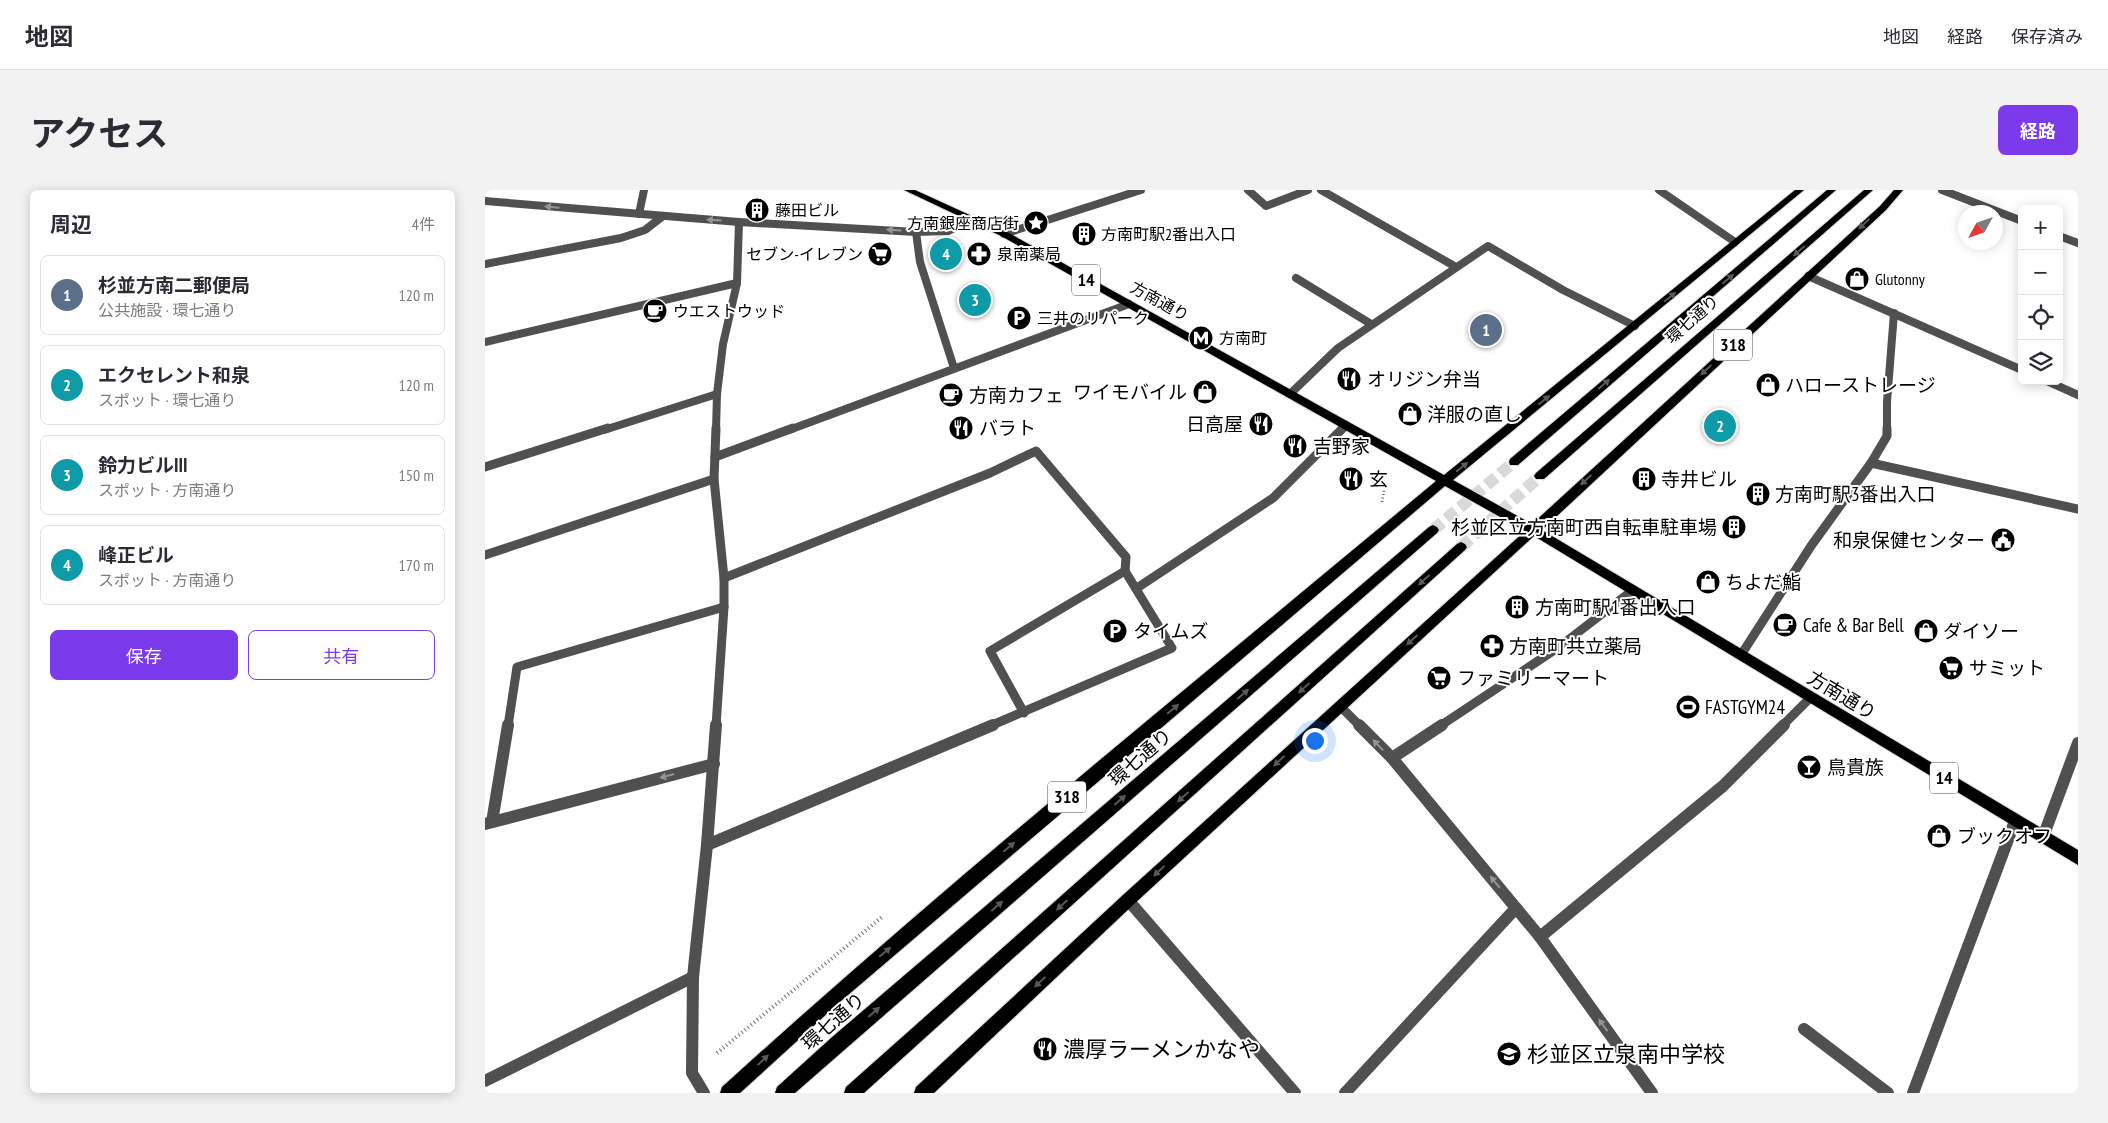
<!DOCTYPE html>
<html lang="ja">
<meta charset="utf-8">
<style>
body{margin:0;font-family:"PT Sans Narrow","Noto Sans JP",sans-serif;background:#f2f2f3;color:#2b2b33}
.controls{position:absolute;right:15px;top:15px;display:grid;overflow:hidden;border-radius:8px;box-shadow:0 2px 12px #0003}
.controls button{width:45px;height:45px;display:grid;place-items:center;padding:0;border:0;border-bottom:1px solid #e1e1e2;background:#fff;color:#2b2b33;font:25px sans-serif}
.compass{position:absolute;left:1473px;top:15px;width:45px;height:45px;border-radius:50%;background:#fff;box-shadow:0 2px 12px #0003;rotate:230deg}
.you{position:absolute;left:829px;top:550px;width:18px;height:18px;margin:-12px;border:4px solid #fff;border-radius:50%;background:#1a73e8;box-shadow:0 0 0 8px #1a73e833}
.badge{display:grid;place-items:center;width:32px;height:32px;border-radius:50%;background:#7c3aed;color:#fff;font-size:16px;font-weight:700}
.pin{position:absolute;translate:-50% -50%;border:2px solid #fff;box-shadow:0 1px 5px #0006}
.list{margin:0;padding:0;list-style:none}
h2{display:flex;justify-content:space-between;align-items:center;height:65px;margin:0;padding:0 20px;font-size:21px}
h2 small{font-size:16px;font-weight:400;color:#7c7c81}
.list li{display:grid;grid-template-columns:32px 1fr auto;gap:15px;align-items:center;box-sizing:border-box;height:80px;margin:0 10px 10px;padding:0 10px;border:1px solid #e1e1e2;border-radius:8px}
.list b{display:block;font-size:19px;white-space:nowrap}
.list p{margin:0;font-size:16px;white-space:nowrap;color:#7c7c81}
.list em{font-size:16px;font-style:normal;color:#7c7c81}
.actions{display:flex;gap:10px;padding:15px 20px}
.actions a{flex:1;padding:11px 0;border:1px solid #7c3aed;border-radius:8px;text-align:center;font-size:18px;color:#7c3aed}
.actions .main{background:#7c3aed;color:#fff}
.icon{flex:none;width:28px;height:28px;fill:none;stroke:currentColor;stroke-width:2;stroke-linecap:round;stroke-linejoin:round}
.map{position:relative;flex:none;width:1593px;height:903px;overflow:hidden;border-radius:8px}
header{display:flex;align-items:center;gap:30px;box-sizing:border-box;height:70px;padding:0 25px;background:#fff;border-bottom:1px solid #e1e1e2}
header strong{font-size:24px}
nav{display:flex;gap:28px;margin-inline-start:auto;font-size:18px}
.intro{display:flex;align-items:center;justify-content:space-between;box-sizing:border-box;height:120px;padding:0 30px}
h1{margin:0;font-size:35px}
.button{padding:12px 22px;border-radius:8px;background:#7c3aed;color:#fff;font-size:18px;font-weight:700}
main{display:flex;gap:30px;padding:0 30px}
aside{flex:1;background:#fff;border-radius:8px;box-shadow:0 2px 12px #0003}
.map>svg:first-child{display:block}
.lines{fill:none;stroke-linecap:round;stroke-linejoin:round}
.primary-tunnel{stroke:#d9d9d9;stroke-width:12;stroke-dasharray:12 5.5;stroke-linecap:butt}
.primary-casing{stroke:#dbdbdb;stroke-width:2}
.path-far1{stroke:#727272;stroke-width:3;stroke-dasharray:1 2.5;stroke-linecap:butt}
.path{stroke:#727272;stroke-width:4;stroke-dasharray:1 3;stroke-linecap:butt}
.service-far2{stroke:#505050;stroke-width:8}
.service-far1{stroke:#505050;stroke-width:9}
.service{stroke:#505050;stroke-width:12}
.minor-far2{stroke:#505050;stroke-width:8}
.minor-far1{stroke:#505050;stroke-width:9}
.minor{stroke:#505050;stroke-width:12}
.primary{fill:#000;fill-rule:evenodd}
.oneway{fill:#969696}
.oneway2{fill:#595959}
.labels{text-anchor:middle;stroke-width:4;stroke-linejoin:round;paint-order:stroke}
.far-poi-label{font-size:16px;fill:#000;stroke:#fff;text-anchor:start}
.far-street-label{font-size:16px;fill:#000;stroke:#fff}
.shield{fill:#fff;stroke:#4c4c4c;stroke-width:1}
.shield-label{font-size:18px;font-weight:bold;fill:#000}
.poi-label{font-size:19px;fill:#000;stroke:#fff;text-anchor:start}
.street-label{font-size:19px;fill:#000;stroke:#fff}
.near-poi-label{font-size:22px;fill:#000;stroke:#fff;text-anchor:start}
</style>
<header>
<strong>地図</strong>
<nav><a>地図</a><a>経路</a><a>保存済み</a></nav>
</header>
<div class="intro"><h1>アクセス</h1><a class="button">経路</a></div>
<main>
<aside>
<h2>周辺<small>4件</small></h2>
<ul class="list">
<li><span class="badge" style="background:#5c6f8a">1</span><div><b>杉並方南二郵便局</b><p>公共施設 · 環七通り</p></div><em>120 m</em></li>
<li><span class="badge" style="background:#0f9aa8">2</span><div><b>エクセレント和泉</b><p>スポット · 環七通り</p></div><em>120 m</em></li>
<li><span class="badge" style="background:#0f9aa8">3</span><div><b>鈴力ビルIII</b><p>スポット · 方南通り</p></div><em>150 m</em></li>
<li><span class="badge" style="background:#0f9aa8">4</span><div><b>峰正ビル</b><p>スポット · 方南通り</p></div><em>170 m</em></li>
</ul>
<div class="actions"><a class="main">保存</a><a>共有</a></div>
</aside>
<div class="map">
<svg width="1593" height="903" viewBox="0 0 1593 903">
<rect width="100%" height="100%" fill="#fff"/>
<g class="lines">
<!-- primary-tunnel -->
<g class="primary-tunnel">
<polyline points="948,340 1029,272"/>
<polyline points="976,357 1055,286"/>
</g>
<defs>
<g id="primary">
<path d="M419,0H430L522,42L959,285L1310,0H1319L968,290L1047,334L1395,16L1409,0H1418L1401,20L1057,340L1593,660V675L1049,346L648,715L449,903H429L431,897L638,705L1040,341L960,296L356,811L255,903H235L237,897C468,687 711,491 951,291L516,46Z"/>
<polygon points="1342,0 1351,0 1033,275 1025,275 1024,272 1025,269"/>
<polygon points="1379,0 1388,0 1059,289 1051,289 1049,286 1051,283"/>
<polygon points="948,335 952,337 954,340 952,343 310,903 290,903 292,897 346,848 944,337"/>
<polygon points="976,352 980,354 982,357 980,360 379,903 359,903 361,897 972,354"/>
</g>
</defs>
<!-- primary casing -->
<use href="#primary" class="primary-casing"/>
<!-- path-far1 -->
<polyline class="path-far1" points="897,312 899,300"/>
<!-- path -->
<polyline class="path" points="232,863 397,727"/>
<!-- service-far2 -->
<g class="service-far2">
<polyline points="154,24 159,0"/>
<polyline points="431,42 435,72 469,178"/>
<polyline points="0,74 136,48 160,40 178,26"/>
<polyline points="811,88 886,134"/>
<polyline points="805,204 853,158 1003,56 1078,100 1150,136"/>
<polyline points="856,240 861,235"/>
</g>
<!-- service-far1 -->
<g class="service-far1">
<polyline points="652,398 788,308 858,238"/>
<polyline points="539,523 505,461 640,381"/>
<polyline points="23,536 32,477 239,417"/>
<polyline points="955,536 1074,457 1148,400"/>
<polyline points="1297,536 1325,508"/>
</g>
<!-- service -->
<g class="service">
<polyline points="907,568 957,535"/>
<polyline points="7,632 23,535"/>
<polyline points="0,634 229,574"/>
<polyline points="1055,747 1238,596 1299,535"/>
<polyline points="1319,839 1403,903"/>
<polyline points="0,891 208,787"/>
<polyline points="1428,903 1530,631"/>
</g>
<!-- minor-far2 -->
<g class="minor-far2">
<polyline points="763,0 781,16 823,0"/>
<polyline points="836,0 971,77"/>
<polyline points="1174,0 1250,52"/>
<polyline points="1457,0 1537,31"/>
<polyline points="0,11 254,32 431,42 463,41 489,29"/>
<polyline points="519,44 656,0"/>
<polyline points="1574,46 1593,53"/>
<polyline points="1323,86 1537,180"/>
<polyline points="0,152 252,93"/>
<polyline points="1562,191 1593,205"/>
<polyline points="119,240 232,204"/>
<polyline points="231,240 232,204 238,154 252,93 254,32"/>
<polyline points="304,240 644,114"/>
<polyline points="1402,240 1402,212 1409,123"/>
</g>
<!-- minor-far1 -->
<g class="minor-far1">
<polyline points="230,267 308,238"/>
<polyline points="1386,273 1593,319"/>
<polyline points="0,277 123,238"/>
<polyline points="0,365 229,289"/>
<polyline points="239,388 505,283 551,261 641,367 640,381 687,458 505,536"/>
<polyline points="1256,465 1326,356 1386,273 1402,246 1402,238"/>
<polyline points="855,516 875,536"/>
<polyline points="231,536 239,417 239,388 229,289 231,238"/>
</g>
<!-- minor -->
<g class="minor">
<polyline points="874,535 907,568 1055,747 1167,903"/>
<polyline points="1558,647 1593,553"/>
<polyline points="222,655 508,535"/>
<polyline points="643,710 810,903"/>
<polyline points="219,903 207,883 208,787 222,655 231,535"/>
<polyline points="860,903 1031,718"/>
</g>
<!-- primary -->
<use href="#primary" class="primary"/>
</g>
<!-- one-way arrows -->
<defs><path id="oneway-solid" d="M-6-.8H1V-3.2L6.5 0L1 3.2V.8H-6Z" transform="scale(1.25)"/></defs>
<g class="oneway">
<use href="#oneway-solid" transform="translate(67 17) rotate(-175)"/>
<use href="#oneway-solid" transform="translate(229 30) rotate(-176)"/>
<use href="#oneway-solid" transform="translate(409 40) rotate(-177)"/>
<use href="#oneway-solid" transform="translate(893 555) rotate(-134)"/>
<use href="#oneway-solid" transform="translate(182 586) rotate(165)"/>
<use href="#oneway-solid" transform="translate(1010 692) rotate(-130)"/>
<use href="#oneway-solid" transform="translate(1118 835) rotate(-126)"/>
</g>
<g class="oneway2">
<use href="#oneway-solid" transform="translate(1379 34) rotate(137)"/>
<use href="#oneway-solid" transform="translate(1314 61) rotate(139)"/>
<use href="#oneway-solid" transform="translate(1243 89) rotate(-40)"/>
<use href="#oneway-solid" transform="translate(1185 107) rotate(-40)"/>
<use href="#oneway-solid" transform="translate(1221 180) rotate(137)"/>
<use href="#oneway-solid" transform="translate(1119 194) rotate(-41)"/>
<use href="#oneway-solid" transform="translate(1059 210) rotate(-39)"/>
<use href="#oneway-solid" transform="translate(977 277) rotate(-39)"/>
<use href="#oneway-solid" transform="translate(1101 290) rotate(137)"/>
<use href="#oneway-solid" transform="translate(939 390) rotate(138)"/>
<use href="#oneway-solid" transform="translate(927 450) rotate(138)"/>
<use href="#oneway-solid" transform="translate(819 498) rotate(138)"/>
<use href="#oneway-solid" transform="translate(758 504) rotate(-41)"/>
<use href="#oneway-solid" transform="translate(688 519) rotate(-40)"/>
<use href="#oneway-solid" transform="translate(794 571) rotate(137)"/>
<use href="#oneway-solid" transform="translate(698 607) rotate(138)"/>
<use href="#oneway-solid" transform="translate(635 610) rotate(-41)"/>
<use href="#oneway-solid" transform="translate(524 657) rotate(-40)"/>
<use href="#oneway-solid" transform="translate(674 681) rotate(137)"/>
<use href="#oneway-solid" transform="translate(577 715) rotate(138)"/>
<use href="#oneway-solid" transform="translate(512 716) rotate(-41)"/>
<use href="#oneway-solid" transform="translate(400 762) rotate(-40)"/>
<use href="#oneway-solid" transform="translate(555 792) rotate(137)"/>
<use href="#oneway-solid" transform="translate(389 822) rotate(-41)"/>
<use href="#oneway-solid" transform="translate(278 870) rotate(-43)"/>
</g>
<!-- icons -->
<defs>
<symbol id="building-disc" viewBox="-11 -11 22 22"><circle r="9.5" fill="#000" stroke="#fff"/><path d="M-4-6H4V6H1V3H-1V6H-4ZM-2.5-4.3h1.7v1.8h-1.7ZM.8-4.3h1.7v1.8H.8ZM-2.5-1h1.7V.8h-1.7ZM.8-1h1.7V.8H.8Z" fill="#fff"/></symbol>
<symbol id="sight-disc" viewBox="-11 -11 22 22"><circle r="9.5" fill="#000" stroke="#fff"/><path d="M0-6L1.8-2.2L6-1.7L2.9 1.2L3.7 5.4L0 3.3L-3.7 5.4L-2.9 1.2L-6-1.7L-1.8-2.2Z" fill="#fff"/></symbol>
<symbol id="supermarket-disc" viewBox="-11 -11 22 22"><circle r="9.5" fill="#000" stroke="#fff"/><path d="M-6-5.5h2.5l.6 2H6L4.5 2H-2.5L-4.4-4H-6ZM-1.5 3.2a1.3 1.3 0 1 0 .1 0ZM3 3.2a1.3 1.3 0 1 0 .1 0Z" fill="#fff"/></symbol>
<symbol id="pharmacy-disc" viewBox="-11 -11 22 22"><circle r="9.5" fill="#000" stroke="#fff"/><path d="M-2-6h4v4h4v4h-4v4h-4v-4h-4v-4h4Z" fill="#fff"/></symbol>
<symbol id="shop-disc" viewBox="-11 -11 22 22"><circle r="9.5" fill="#000" stroke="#fff"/><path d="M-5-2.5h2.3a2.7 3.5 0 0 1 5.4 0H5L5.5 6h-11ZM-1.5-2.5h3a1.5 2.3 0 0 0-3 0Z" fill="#fff"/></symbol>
<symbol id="cafe-disc" viewBox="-11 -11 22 22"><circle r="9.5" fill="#000" stroke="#fff"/><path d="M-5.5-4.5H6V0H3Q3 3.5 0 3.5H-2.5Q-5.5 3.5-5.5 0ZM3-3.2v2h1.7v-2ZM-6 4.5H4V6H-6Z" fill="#fff"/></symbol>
<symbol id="parking-disc" viewBox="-11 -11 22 22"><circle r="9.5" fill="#000" stroke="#fff"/><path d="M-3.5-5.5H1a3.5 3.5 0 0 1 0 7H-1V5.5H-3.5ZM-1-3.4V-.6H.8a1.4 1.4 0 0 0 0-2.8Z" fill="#fff"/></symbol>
<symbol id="metro-disc" viewBox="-11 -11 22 22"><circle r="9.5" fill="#000" stroke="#fff"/><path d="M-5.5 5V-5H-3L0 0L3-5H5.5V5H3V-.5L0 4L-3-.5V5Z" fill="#fff"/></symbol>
<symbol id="restaurant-disc" viewBox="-11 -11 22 22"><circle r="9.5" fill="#000" stroke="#fff"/><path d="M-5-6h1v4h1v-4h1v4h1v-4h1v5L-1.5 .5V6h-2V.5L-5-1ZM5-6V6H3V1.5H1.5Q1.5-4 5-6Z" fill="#fff"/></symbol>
<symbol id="civic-disc" viewBox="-11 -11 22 22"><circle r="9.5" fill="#000" stroke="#fff"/><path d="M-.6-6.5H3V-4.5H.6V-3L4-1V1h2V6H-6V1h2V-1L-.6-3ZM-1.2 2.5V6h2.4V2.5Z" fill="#fff"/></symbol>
<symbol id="stadium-disc" viewBox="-11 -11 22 22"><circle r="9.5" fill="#000" stroke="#fff"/><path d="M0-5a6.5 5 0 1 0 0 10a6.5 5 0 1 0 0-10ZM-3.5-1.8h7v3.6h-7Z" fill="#fff"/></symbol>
<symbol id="bar-disc" viewBox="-11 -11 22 22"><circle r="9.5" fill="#000" stroke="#fff"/><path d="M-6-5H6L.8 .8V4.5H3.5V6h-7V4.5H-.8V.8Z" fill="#fff"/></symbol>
<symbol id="school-disc" viewBox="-11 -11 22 22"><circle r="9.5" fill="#000" stroke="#fff"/><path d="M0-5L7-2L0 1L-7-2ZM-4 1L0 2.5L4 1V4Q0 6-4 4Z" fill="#fff"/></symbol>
</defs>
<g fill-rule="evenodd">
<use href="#building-disc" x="258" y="6" width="28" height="28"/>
<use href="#sight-disc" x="537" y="19" width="28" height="28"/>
<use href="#building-disc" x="585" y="30" width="28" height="28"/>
<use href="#supermarket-disc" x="381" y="50" width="28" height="28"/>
<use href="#pharmacy-disc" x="480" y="50" width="28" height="28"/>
<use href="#shop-disc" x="1358" y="75" width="28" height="28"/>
<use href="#cafe-disc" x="156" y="107" width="28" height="28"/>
<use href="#parking-disc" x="520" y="114" width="28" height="28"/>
<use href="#metro-disc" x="702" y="134" width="28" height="28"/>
<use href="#restaurant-disc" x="850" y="175" width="28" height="28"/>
<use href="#shop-disc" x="1269" y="181" width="28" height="28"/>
<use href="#shop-disc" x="706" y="188" width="28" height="28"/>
<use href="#cafe-disc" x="452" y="191" width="28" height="28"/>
<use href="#shop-disc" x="911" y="210" width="28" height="28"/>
<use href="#restaurant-disc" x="762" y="220" width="28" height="28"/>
<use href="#restaurant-disc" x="462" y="224" width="28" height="28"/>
<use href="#restaurant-disc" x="796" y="242" width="28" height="28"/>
<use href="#restaurant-disc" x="852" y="275" width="28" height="28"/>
<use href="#building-disc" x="1145" y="275" width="28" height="28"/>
<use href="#building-disc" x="1259" y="290" width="28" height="28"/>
<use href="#building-disc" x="1235" y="323" width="28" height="28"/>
<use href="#civic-disc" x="1504" y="336" width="28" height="28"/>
<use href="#shop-disc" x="1209" y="378" width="28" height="28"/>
<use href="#building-disc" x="1018" y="403" width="28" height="28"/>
<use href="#cafe-disc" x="1286" y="421" width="28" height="28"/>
<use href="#parking-disc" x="616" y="427" width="28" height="28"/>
<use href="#shop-disc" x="1427" y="427" width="28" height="28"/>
<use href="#pharmacy-disc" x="993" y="442" width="28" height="28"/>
<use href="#supermarket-disc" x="1452" y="464" width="28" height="28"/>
<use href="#supermarket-disc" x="940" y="474" width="28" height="28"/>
<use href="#stadium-disc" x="1189" y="503" width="28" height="28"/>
<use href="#bar-disc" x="1310" y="563" width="28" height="28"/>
<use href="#shop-disc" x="1440" y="632" width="28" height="28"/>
<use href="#restaurant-disc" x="546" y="845" width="28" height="28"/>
<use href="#school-disc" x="1010" y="850" width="28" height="28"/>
</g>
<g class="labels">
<!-- far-poi labels -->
<g class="far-poi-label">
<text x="290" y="26">藤田ビル</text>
<text x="534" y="39" text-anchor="end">方南銀座商店街</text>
<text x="616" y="50">方南町駅2番出入口</text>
<text x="378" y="70" text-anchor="end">セブン-イレブン</text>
<text x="512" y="70">泉南薬局</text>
<text x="1390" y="95">Glutonny</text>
<text x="188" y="127">ウエストウッド</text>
<text x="552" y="134">三井のリパーク</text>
<text x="734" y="154">方南町</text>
</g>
<!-- far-street labels -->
<g class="far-street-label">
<text transform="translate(675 111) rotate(29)" y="6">方南通り</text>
<text transform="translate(1207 129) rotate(-41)" y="6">環七通り</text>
</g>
<!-- shield labels -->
<g class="shield">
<rect x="587" y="74.5" width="28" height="31" rx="4"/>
<rect x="1229" y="139.5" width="38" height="31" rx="4"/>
<rect x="1445" y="572.5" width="28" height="31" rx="4"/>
<rect x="563" y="591.5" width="38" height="31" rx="4"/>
</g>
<g class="shield-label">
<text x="601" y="96">14</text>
<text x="1248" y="161">318</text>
<text x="1459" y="594">14</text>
<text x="582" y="613">318</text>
</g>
<!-- poi labels -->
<g class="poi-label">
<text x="882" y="196">オリジン弁当</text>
<text x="1300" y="202">ハローストレージ</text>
<text x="702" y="209" text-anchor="end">ワイモバイル</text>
<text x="484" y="212">方南カフェ</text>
<text x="942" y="231">洋服の直し</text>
<text x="758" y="241" text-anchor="end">日高屋</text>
<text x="494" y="245">バラト</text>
<text x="828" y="263">吉野家</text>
<text x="884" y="296">玄</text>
<text x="1176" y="296">寺井ビル</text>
<text x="1290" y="311">方南町駅3番出入口</text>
<text x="1232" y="344" text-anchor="end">杉並区立方南町西自転車駐車場</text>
<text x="1500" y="357" text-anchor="end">和泉保健センター</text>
<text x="1240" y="399">ちよだ鮨</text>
<text x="1050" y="424">方南町駅1番出入口</text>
<text x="1318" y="442">Cafe &amp; Bar Bell</text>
<text x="648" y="448">タイムズ</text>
<text x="1458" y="448">ダイソー</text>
<text x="1024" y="463">方南町共立薬局</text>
<text x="1484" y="485">サミット</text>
<text x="972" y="495">ファミリーマート</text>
<text x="1220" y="524">FASTGYM24</text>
<text x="1342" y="584">鳥貴族</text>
<text x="1472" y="653">ブックオフ</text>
</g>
<!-- street labels -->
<g class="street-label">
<text transform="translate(1357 505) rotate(31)" y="7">方南通り</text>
<text transform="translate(655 567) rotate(-41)" y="7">環七通り</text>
<text transform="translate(348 831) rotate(-41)" y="7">環七通り</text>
</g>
<!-- near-poi labels -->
<g class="near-poi-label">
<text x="578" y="867">濃厚ラーメンかなや</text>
<text x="1042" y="872">杉並区立泉南中学校</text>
</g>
</g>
</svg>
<div class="controls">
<button>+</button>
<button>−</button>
<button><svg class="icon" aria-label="locate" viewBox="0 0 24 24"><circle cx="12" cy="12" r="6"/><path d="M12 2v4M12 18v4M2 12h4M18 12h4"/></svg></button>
<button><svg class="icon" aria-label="layers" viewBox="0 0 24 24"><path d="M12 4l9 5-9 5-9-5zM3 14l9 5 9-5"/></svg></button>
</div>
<svg class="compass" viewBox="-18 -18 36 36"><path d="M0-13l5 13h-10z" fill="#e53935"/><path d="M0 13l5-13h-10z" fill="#7c7c81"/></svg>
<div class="you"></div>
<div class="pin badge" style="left:1001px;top:140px;background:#5c6f8a">1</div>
<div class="pin badge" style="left:1235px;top:236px;background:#0f9aa8">2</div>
<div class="pin badge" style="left:490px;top:110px;background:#0f9aa8">3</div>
<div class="pin badge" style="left:461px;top:64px;background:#0f9aa8">4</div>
</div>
</main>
